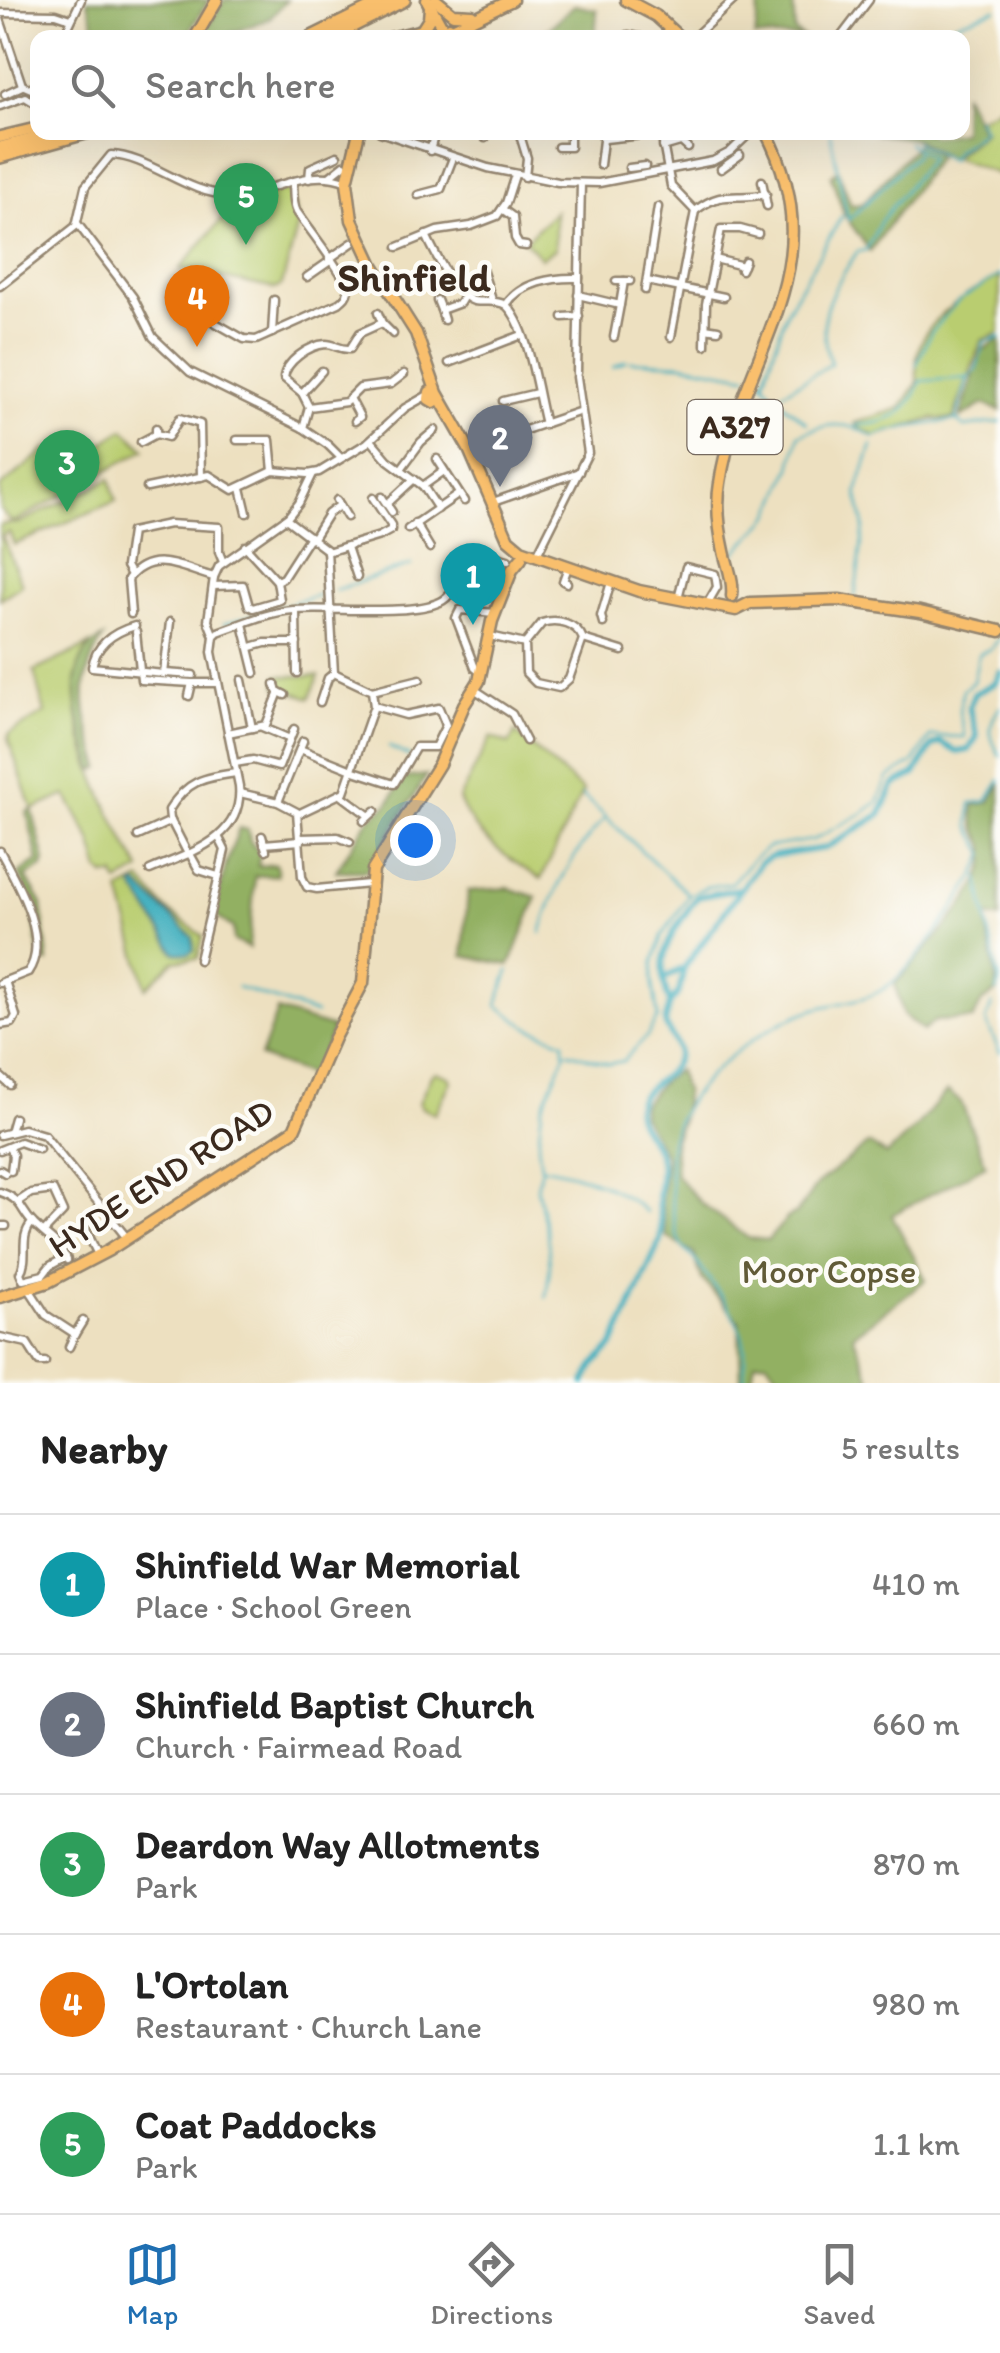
<!DOCTYPE html>
<meta charset="utf-8">
<style>
body{margin:0;font-family:Itim,sans-serif;background:#f2f2f2;color:#222}
.you{position:absolute;left:415px;top:840px;width:35px;height:35px;margin:-25px;border:8px solid #fff;border-radius:50%;background:#1a73e8;box-shadow:0 0 0 15px #1a73e833}
.badge{display:grid;place-items:center;width:65px;height:65px;border-radius:50%;background:#1f6fb2;color:#fff;font-size:32px;font-weight:700}
.pin{position:absolute;translate:-50% -82px;filter:drop-shadow(0 2px 5px #0008)}
.pin::after{content:'';position:absolute;top:52px;width:35px;height:30px;background:inherit;clip-path:polygon(0 0,100% 0,50% 100%)}
.list{margin:0;padding:0;list-style:none}
h2{display:flex;justify-content:space-between;align-items:center;height:130px;margin:0;padding:0 40px;font-size:42px}
h2 small{font-size:32px;font-weight:400;color:#767676}
.list li{display:grid;grid-template-columns:65px 1fr auto;gap:30px;align-items:center;box-sizing:border-box;height:140px;padding:0 40px;border-top:2px solid #e0e0e0}
.list b{display:block;font-size:38px;white-space:nowrap}
.list p{margin:0;font-size:32px;white-space:nowrap;color:#767676}
.list em{font-size:32px;font-style:normal;color:#767676}
.icon{flex:none;width:55px;height:55px;fill:none;stroke:currentColor;stroke-width:2;stroke-linecap:round;stroke-linejoin:round}
.map{position:relative;flex:none;width:1000px;height:1383px;overflow:hidden}
.search{position:absolute;background:#fff;box-shadow:0 10px 40px #0002;left:30px;right:30px;top:30px;height:110px;display:flex;align-items:center;gap:25px;box-sizing:border-box;padding:0 35px;border-radius:20px;color:#767676;font-size:38px}
.sheet{height:830px;background:#fff}
nav{display:flex;justify-content:space-around;align-items:center;box-sizing:border-box;height:140px;border-top:2px solid #e0e0e0;background:#fff;font-size:28px;color:#767676}
nav a{display:grid;justify-items:center;gap:5px}
nav .on{color:#1f6fb2}
.map>svg:first-child{display:block}
.green{fill:#b9cd70;stroke:#7a7c47;stroke-width:2.5}
.forest{fill:#92b062;stroke:#666d40;stroke-width:2.5}
.water{fill:#41afbe;stroke:#3e6c6e;stroke-width:2.5}
.lines{fill:none;stroke-linecap:round;stroke-linejoin:round}
.stream{stroke:#41afbe;stroke-width:2.5}
.river{stroke:#41afbe;stroke-width:6}
.minor-casing{stroke:#94856f;stroke-width:11}
.major-casing{stroke:#94856f;stroke-width:15}
.highway-casing{stroke:#94856f;stroke-width:16}
.minor{stroke:#fff;stroke-width:6}
.major{stroke:#f9bf6d;stroke-width:10}
.highway{stroke:#f9bf6d;stroke-width:11}
.labels{text-anchor:middle;stroke-width:9;stroke-linejoin:round;paint-order:stroke}
.shield{fill:#fdfcf7;stroke:#75695f;stroke-width:2.5}
.shield-label{font-size:32px;font-weight:bold;fill:#3b2a1e}
.street-label{font-size:35px;fill:#3b2a1e;stroke:#fdfcf7}
.park-label{font-size:35px;fill:#615b37;stroke:#fdfcf7}
.quarter-label{font-size:40px;font-weight:bold;fill:#3b2a1e;stroke:#fdfcf7}
</style>
<div class="map">
<svg width="1000" height="1383" viewBox="0 0 1000 1383">
<rect width="100%" height="100%" fill="#fdfcf7"/>
<filter id="ink" filterUnits="userSpaceOnUse"><feTurbulence type="fractalNoise" baseFrequency=".01" numOctaves="2"/><feDisplacementMap in="SourceGraphic" scale="20" xChannelSelector="R" yChannelSelector="G"/><feConvolveMatrix kernelMatrix="1 2 1 2 8 2 1 2 1" color-interpolation-filters="sRGB"/></filter>
<filter id="wash" filterUnits="userSpaceOnUse"><feTurbulence type="fractalNoise" baseFrequency=".0048" numOctaves="4" result="noise"/><feDisplacementMap in="SourceGraphic" scale="40" xChannelSelector="R" yChannelSelector="G"/><feGaussianBlur stdDeviation="2.25" result="paint"/><feColorMatrix in="noise" values="0 0 0 0 0 0 0 0 0 0 0 0 0 0 0 0 0 1.4 0 .05"/><feComposite in="paint" operator="in"/></filter>
<g filter="url(#wash)">
<rect width="100%" height="100%" fill="#ede0c0"/>
<!-- green -->
<g class="green">
<polygon points="1000,106 1000,175 953,158 984,131 978,118"/>
<polygon points="288,189 299,221 282,285 275,289 180,269 234,205"/>
<polygon points="555,211 555,249 541,258 525,241"/>
<path d="M1000,276V333L982,340L953,419H932L875,436L857,427L855,423L901,408L918,382C906,328 959,298 1000,276Z"/>
<polygon points="124,429 145,449 16,521 10,521 0,510 0,487 47,449 70,465"/>
<polygon points="110,479 116,501 14,545 9,532 2,536 22,585 0,599 0,525 19,523"/>
<path d="M89,645C51,708 108,813 141,870L118,883L115,875L106,876L100,872L91,840L66,795L34,809L31,805L8,739L9,734L45,713L34,671Z"/>
<polygon points="277,676 319,676 310,698 277,687"/>
<path d="M515,732L583,791L541,879C508,859 473,836 459,799L491,737L509,744Z"/>
<polygon points="141,880 167,910 203,936 198,958 174,961 146,988 120,891"/>
<polygon points="436,1072 449,1077 451,1081 435,1114 422,1108 419,1103 431,1075"/>
</g>
<!-- forest -->
<g class="forest">
<polygon points="87,0 209,0 185,38 98,37"/>
<polygon points="224,0 287,0 269,19 221,37 201,38"/>
<polygon points="760,0 793,0 795,32 803,37 755,37"/>
<polygon points="574,5 597,10 595,37 540,37"/>
<polygon points="963,92 982,132 949,159 915,139 875,134 926,132 934,136 962,132"/>
<polygon points="918,143 938,156 870,251 845,216 831,176 838,170 851,205 862,204"/>
<polygon points="1000,338 1000,411 984,404 960,418 981,351"/>
<path d="M103,638C73,685 85,718 101,768L94,771C82,732 55,662 103,638Z"/>
<polygon points="427,775 367,871 336,871 369,819 388,804 404,778"/>
<path d="M1000,783V919L987,916C987,942 997,966 997,992L982,1002L973,1019L935,1021L923,1031L903,1015L895,984C920,954 984,894 986,856C987,836 970,835 974,805L990,802Z"/>
<polygon points="32,809 45,861 43,867 26,877 42,904 48,962 40,962 32,904 19,874 38,861 27,812"/>
<polygon points="239,828 248,830 250,841 260,853 258,866 276,864 278,875 255,876 249,948 234,941 233,928 214,915 226,865"/>
<polygon points="508,888 537,897 510,965 463,956 468,891"/>
<polygon points="277,1011 333,1028 314,1077 260,1057"/>
<polygon points="678,1070 685,1094 681,1122 674,1140 676,1175 701,1203 748,1238 768,1240 788,1217 797,1213 816,1185 868,1144 887,1155 917,1126 947,1091 961,1102 986,1165 892,1215 926,1280 853,1335 872,1383 786,1383 766,1361 755,1362 751,1383 741,1383 739,1321 702,1279 694,1254 666,1236 661,1200 666,1157 642,1115 642,1105 663,1081"/>
</g>
<!-- water -->
<polygon class="water" points="137,884 193,937 194,950 188,954 175,953 133,886"/>
<g class="lines">
<!-- stream -->
<g class="stream">
<polyline points="942,28 996,9"/>
<polyline points="830,132 848,220 914,157 917,151"/>
<polyline points="915,142 950,160 956,151 983,130 977,117"/>
<polyline points="630,361 682,364 747,376"/>
<polyline points="916,366 931,333 958,301 1000,275"/>
<polyline points="613,367 626,361"/>
<polyline points="756,379 764,382 774,396"/>
<polyline points="764,382 787,310 842,216"/>
<polyline points="956,419 968,378 976,370 984,342 1000,337"/>
<path d="M807,423L775,397L831,364C813,314 831,294 857,252L866,250L881,221L930,158L908,143"/>
<path d="M856,425C890,425 909,413 921,381L968,378"/>
<path d="M732,556L771,515L791,467L799,435C828,422 847,421 874,437C890,428 936,423 956,420L964,427L1000,422"/>
<polyline points="335,590 411,565"/>
<polyline points="855,596 864,526 857,492 872,445"/>
<polyline points="224,624 325,593"/>
<path d="M1000,707C986,726 989,737 1000,756"/>
<polyline points="389,747 409,756"/>
<polyline points="582,795 688,894"/>
<polyline points="978,876 999,979 997,992"/>
<path d="M541,933C554,888 573,852 605,818"/>
<polyline points="509,971 497,1005 528,1027 564,1042 564,1051"/>
<polyline points="237,987 316,1014"/>
<polyline points="992,1004 986,1021 1000,1053"/>
<polyline points="569,1052 609,1064 623,1061 647,1036 658,1017 652,978 654,961 662,936 689,895 706,887 731,883 754,858 769,847 813,840 863,813 878,802 888,778 913,763 931,736 965,737 959,711 963,690 973,682 979,654 992,648 1000,637"/>
<path d="M542,1167C579,1173 618,1187 646,1212"/>
<polyline points="546,1297 550,1266 547,1232 537,1188 541,1167 538,1144 542,1108 566,1052"/>
<path d="M744,1383C744,1371 746,1357 744,1345C740,1318 715,1288 700,1266C694,1258 685,1251 680,1243C672,1227 669,1171 670,1152C674,1091 753,1031 806,1012C829,1003 858,1003 880,991C911,974 972,888 985,854L969,825L971,803L987,801L1000,780"/>
</g>
<!-- river -->
<g class="river">
<polyline points="663,979 684,968"/>
<path d="M670,1003C652,958 671,934 697,897L738,889"/>
<path d="M585,1383L593,1366L613,1346L660,1241C663,1226 659,1218 658,1203C657,1188 664,1170 659,1155C655,1140 633,1123 637,1106C642,1083 678,1076 678,1052C677,1042 668,1033 665,1023L670,1003L679,992L684,968L760,863L772,856L826,848L880,815L894,785L915,774L932,746L940,742L957,752L969,750L977,736L969,708L974,694L995,683L1000,672"/>
</g>
</g>
</g>
<g filter="url(#ink)">
<g class="lines">
<defs>
<g id="minor">
<polyline points="0,13 56,14 71,19"/>
<polyline points="0,19 22,85"/>
<polyline points="628,35 645,38"/>
<polyline points="695,36 734,0"/>
<polyline points="63,38 81,0"/>
<polyline points="840,38 869,0"/>
<polyline points="22,85 38,92"/>
<polyline points="5,94 22,86"/>
<polyline points="0,106 25,97 38,105"/>
<polyline points="380,132 488,168 558,182 599,183 713,161 730,152 751,132"/>
<polyline points="519,132 527,158 525,177"/>
<polyline points="485,138 489,132"/>
<polyline points="677,138 688,148"/>
<polyline points="605,139 661,133 671,186 695,211"/>
<polyline points="558,147 570,147 570,132"/>
<polyline points="663,147 680,142"/>
<polyline points="430,151 435,132"/>
<polyline points="600,165 604,132"/>
<polyline points="629,168 645,166"/>
<polyline points="721,169 740,155"/>
<polyline points="329,177 344,165"/>
<polyline points="309,179 310,168 337,156"/>
<polyline points="762,181 767,206"/>
<polyline points="418,195 441,189 453,158"/>
<polyline points="502,209 513,217 515,238 519,245 526,246"/>
<path d="M695,211C724,188 736,201 766,194"/>
<polyline points="77,223 133,297 153,337 190,372 303,428 328,445 340,457"/>
<path d="M426,235C434,252 456,296 474,301C486,303 494,299 506,305"/>
<polyline points="398,247 437,231 471,226 497,216 506,203 515,175"/>
<polyline points="329,259 352,243"/>
<polyline points="715,259 743,266"/>
<polyline points="482,269 492,300"/>
<polyline points="741,270 745,261"/>
<polyline points="307,277 330,261"/>
<polyline points="616,281 630,281"/>
<polyline points="647,281 724,297"/>
<path d="M0,286L76,226L85,187L111,155C149,156 187,195 231,195C270,195 308,165 347,182"/>
<polyline points="645,290 658,207"/>
<polyline points="578,295 620,305 624,281"/>
<polyline points="437,300 441,310 460,303 464,296"/>
<path d="M506,305C529,327 537,393 545,424"/>
<path d="M506,305C521,282 553,277 579,278"/>
<polyline points="441,310 444,320"/>
<polyline points="378,313 382,323"/>
<polyline points="563,317 579,316"/>
<path d="M214,322L244,339L256,340L339,303C344,299 347,297 348,290C349,280 306,225 297,212C292,203 294,191 293,181"/>
<polyline points="705,328 718,330"/>
<polyline points="272,333 274,300"/>
<polyline points="614,337 620,305"/>
<polyline points="671,337 695,211"/>
<polyline points="705,345 706,304 721,229 740,229 758,234"/>
<polyline points="449,363 522,335"/>
<polyline points="577,373 581,183"/>
<polyline points="302,393 322,371"/>
<polyline points="351,400 360,417 355,421"/>
<polyline points="503,401 537,393"/>
<path d="M309,407L302,393L284,378C285,362 309,345 326,344C335,344 340,350 350,349L360,333L382,323L393,334"/>
<polyline points="309,407 346,402 360,388 391,384 404,374"/>
<polyline points="303,428 309,407"/>
<polyline points="156,434 168,437 180,418 200,424 201,477"/>
<polyline points="237,440 270,440 273,471"/>
<polyline points="371,440 388,460 423,486 438,509"/>
<polyline points="141,442 156,434 156,428"/>
<polyline points="470,449 581,411"/>
<polyline points="437,459 464,501"/>
<polyline points="401,469 421,442 435,430"/>
<polyline points="423,486 444,471"/>
<polyline points="147,488 209,475 233,490 273,471 308,474 319,472 367,443 405,408 428,395"/>
<polyline points="241,488 247,513"/>
<polyline points="382,497 392,512"/>
<polyline points="337,500 347,517"/>
<polyline points="493,502 579,472"/>
<polyline points="387,504 414,479"/>
<polyline points="286,519 327,550 334,673"/>
<polyline points="415,523 430,548"/>
<polyline points="408,529 459,494"/>
<polyline points="313,538 328,514 340,505"/>
<polyline points="245,546 277,581 283,578 310,536"/>
<polyline points="347,547 357,577"/>
<polyline points="327,552 380,536 391,530 391,525 373,498"/>
<polyline points="537,555 588,453 577,377"/>
<polyline points="131,575 126,566 131,532 169,524 219,527 219,552 223,562"/>
<polyline points="567,583 563,581 568,567"/>
<polyline points="213,586 243,585 249,606 253,608 280,600 277,581"/>
<polyline points="678,598 686,567 715,574 717,587 707,604"/>
<polyline points="296,610 297,673"/>
<path d="M131,614L128,579C153,548 182,569 214,577"/>
<polyline points="603,623 601,616 611,582"/>
<polyline points="243,624 255,673"/>
<path d="M135,626C114,632 96,644 92,667L164,674L170,622"/>
<polyline points="136,632 141,680 192,683"/>
<path d="M214,636L218,632C241,624 268,612 293,610C331,607 409,616 440,602C456,595 461,571 472,559L497,557L508,560"/>
<path d="M490,636L525,644L542,623C557,618 577,623 583,639L569,679L559,688L536,683L526,673L525,644"/>
<polyline points="583,639 622,651"/>
<polyline points="251,647 265,643 297,643"/>
<polyline points="480,672 475,668 456,618 460,610 495,613"/>
<polyline points="165,673 193,675"/>
<polyline points="242,680 252,728"/>
<polyline points="275,684 277,691 285,695"/>
<polyline points="474,689 512,714 526,741"/>
<polyline points="372,691 420,679"/>
<polyline points="189,696 192,683 218,683"/>
<polyline points="320,702 328,678 334,673"/>
<polyline points="228,733 266,725 279,692"/>
<polyline points="290,739 294,729"/>
<polyline points="300,749 352,770"/>
<polyline points="235,763 253,760 279,767 290,739 262,727"/>
<polyline points="351,770 394,784 416,747 435,747 446,725 439,708 406,715 374,706"/>
<polyline points="240,793 278,802 297,812 302,877 307,887 317,889 369,884"/>
<polyline points="341,795 368,815"/>
<polyline points="278,802 303,741"/>
<polyline points="298,814 344,792 374,706 372,691 334,673"/>
<polyline points="364,821 375,811"/>
<polyline points="138,836 171,821"/>
<polyline points="262,836 266,850"/>
<polyline points="300,838 338,837 350,842"/>
<polyline points="264,844 300,841"/>
<path d="M0,851C16,881 51,939 28,972L0,983"/>
<path d="M188,854L170,819L169,810C187,780 203,778 236,773"/>
<polyline points="190,854 199,870 218,876"/>
<path d="M150,870C189,853 244,839 239,786L212,652L214,636L208,621L214,577L219,566L288,517L299,503L313,474"/>
<polyline points="199,960 225,850 219,838"/>
<polyline points="0,1025 12,1023 16,1016 5,981"/>
<polyline points="0,1076 10,1085"/>
<polyline points="10,1132 14,1118"/>
<polyline points="0,1135 24,1129 44,1135 127,1238"/>
<polyline points="9,1148 13,1155 11,1171"/>
<polyline points="0,1150 20,1142 39,1149"/>
<polyline points="0,1170 5,1173"/>
<path d="M0,1192C24,1200 19,1210 34,1224C49,1239 57,1240 67,1260"/>
<polyline points="19,1201 31,1193 53,1190 63,1212 45,1231"/>
<path d="M32,1223C18,1238 30,1257 20,1273L23,1280L43,1275L50,1266L66,1257"/>
<polyline points="0,1226 6,1226"/>
<polyline points="85,1228 98,1255"/>
<polyline points="29,1289 46,1315 75,1334 83,1321"/>
<polyline points="0,1337 27,1343 39,1362 45,1362"/>
<polyline points="69,1347 75,1334"/>
</g>
<g id="major">
<polyline points="427,0 442,27 448,31 512,0"/>
<polyline points="436,0 453,14 472,15"/>
<polyline points="626,0 656,16 680,38"/>
<polyline points="195,38 217,0"/>
<polyline points="390,38 422,30 429,19 430,7"/>
<polyline points="428,38 449,27"/>
<polyline points="691,38 696,38"/>
<polyline points="359,132 347,182 352,220 373,265 416,333 437,393 469,449 508,539 521,550 639,591 736,610 750,603 839,600 920,612 1000,631"/>
<polyline points="0,137 38,128"/>
<polyline points="430,392 429,399 434,402"/>
<path d="M732,596C734,580 727,566 724,551C719,529 716,506 720,483C739,354 838,270 766,132"/>
<polyline points="0,1297 48,1282 109,1250 294,1130 334,1038 363,983 373,870 439,764 464,705 479,681 492,621 512,570 521,559"/>
</g>
<g id="highway">
<polyline points="310,38 387,0"/>
<polyline points="329,38 404,0"/>
<polyline points="0,148 62,132"/>
<polyline points="0,157 89,132"/>
</g>
</defs>
<!-- minor casing -->
<use href="#minor" class="minor-casing"/>
<!-- major casing -->
<use href="#major" class="major-casing"/>
<!-- highway casing -->
<use href="#highway" class="highway-casing"/>
<!-- minor -->
<use href="#minor" class="minor"/>
<!-- major -->
<use href="#major" class="major"/>
<!-- highway -->
<use href="#highway" class="highway"/>
</g>
</g>
<g class="labels">
<!-- shield labels -->
<rect class="shield" x="687.5" y="400" width="95" height="54" rx="8"/>
<g class="shield-label">
<text x="735" y="438">A327</text>
</g>
<!-- street labels -->
<g class="street-label">
<text transform="translate(161 1178) rotate(-33)" y="12">HYDE END ROAD</text>
</g>
<!-- park labels -->
<g class="park-label">
<text x="829" y="1283">Moor Copse</text>
</g>
<!-- quarter labels -->
<g class="quarter-label">
<text x="414" y="291">Shinfield</text>
</g>
</g>
</svg>
<div class="you"></div>
<div class="pin badge" style="left:473px;top:625px;background:#0f9aa8">1</div>
<div class="pin badge" style="left:500px;top:487px;background:#6b7280">2</div>
<div class="pin badge" style="left:67px;top:512px;background:#2e9e5b">3</div>
<div class="pin badge" style="left:197px;top:347px;background:#e8710a">4</div>
<div class="pin badge" style="left:246px;top:245px;background:#2e9e5b">5</div>
<div class="search"><svg class="icon" aria-label="search" viewBox="0 0 24 24"><circle cx="10" cy="10" r="6"/><path d="M15 15l6 6"/></svg>Search here</div>
</div>
<section class="sheet">
<h2>Nearby<small>5 results</small></h2>
<ul class="list">
<li><span class="badge" style="background:#0f9aa8">1</span><div><b>Shinfield War Memorial</b><p>Place · School Green</p></div><em>410 m</em></li>
<li><span class="badge" style="background:#6b7280">2</span><div><b>Shinfield Baptist Church</b><p>Church · Fairmead Road</p></div><em>660 m</em></li>
<li><span class="badge" style="background:#2e9e5b">3</span><div><b>Deardon Way Allotments</b><p>Park</p></div><em>870 m</em></li>
<li><span class="badge" style="background:#e8710a">4</span><div><b>L'Ortolan</b><p>Restaurant · Church Lane</p></div><em>980 m</em></li>
<li><span class="badge" style="background:#2e9e5b">5</span><div><b>Coat Paddocks</b><p>Park</p></div><em>1.1 km</em></li>
</ul>
</section>
<nav>
<a class="on"><svg class="icon" aria-label="map" viewBox="0 0 24 24"><path d="M3 6l6-2 6 2 6-2v14l-6 2-6-2-6 2zM9 4v14M15 6v14"/></svg>Map</a>
<a><svg class="icon" aria-label="directions" viewBox="0 0 24 24"><path d="M12 3l9 9-9 9-9-9zM9 14v-3h6M13 9l2 2-2 2"/></svg>Directions</a>
<a><svg class="icon" aria-label="saved" viewBox="0 0 24 24"><path d="M7 4h10v16l-5-4-5 4z"/></svg>Saved</a>
</nav>
